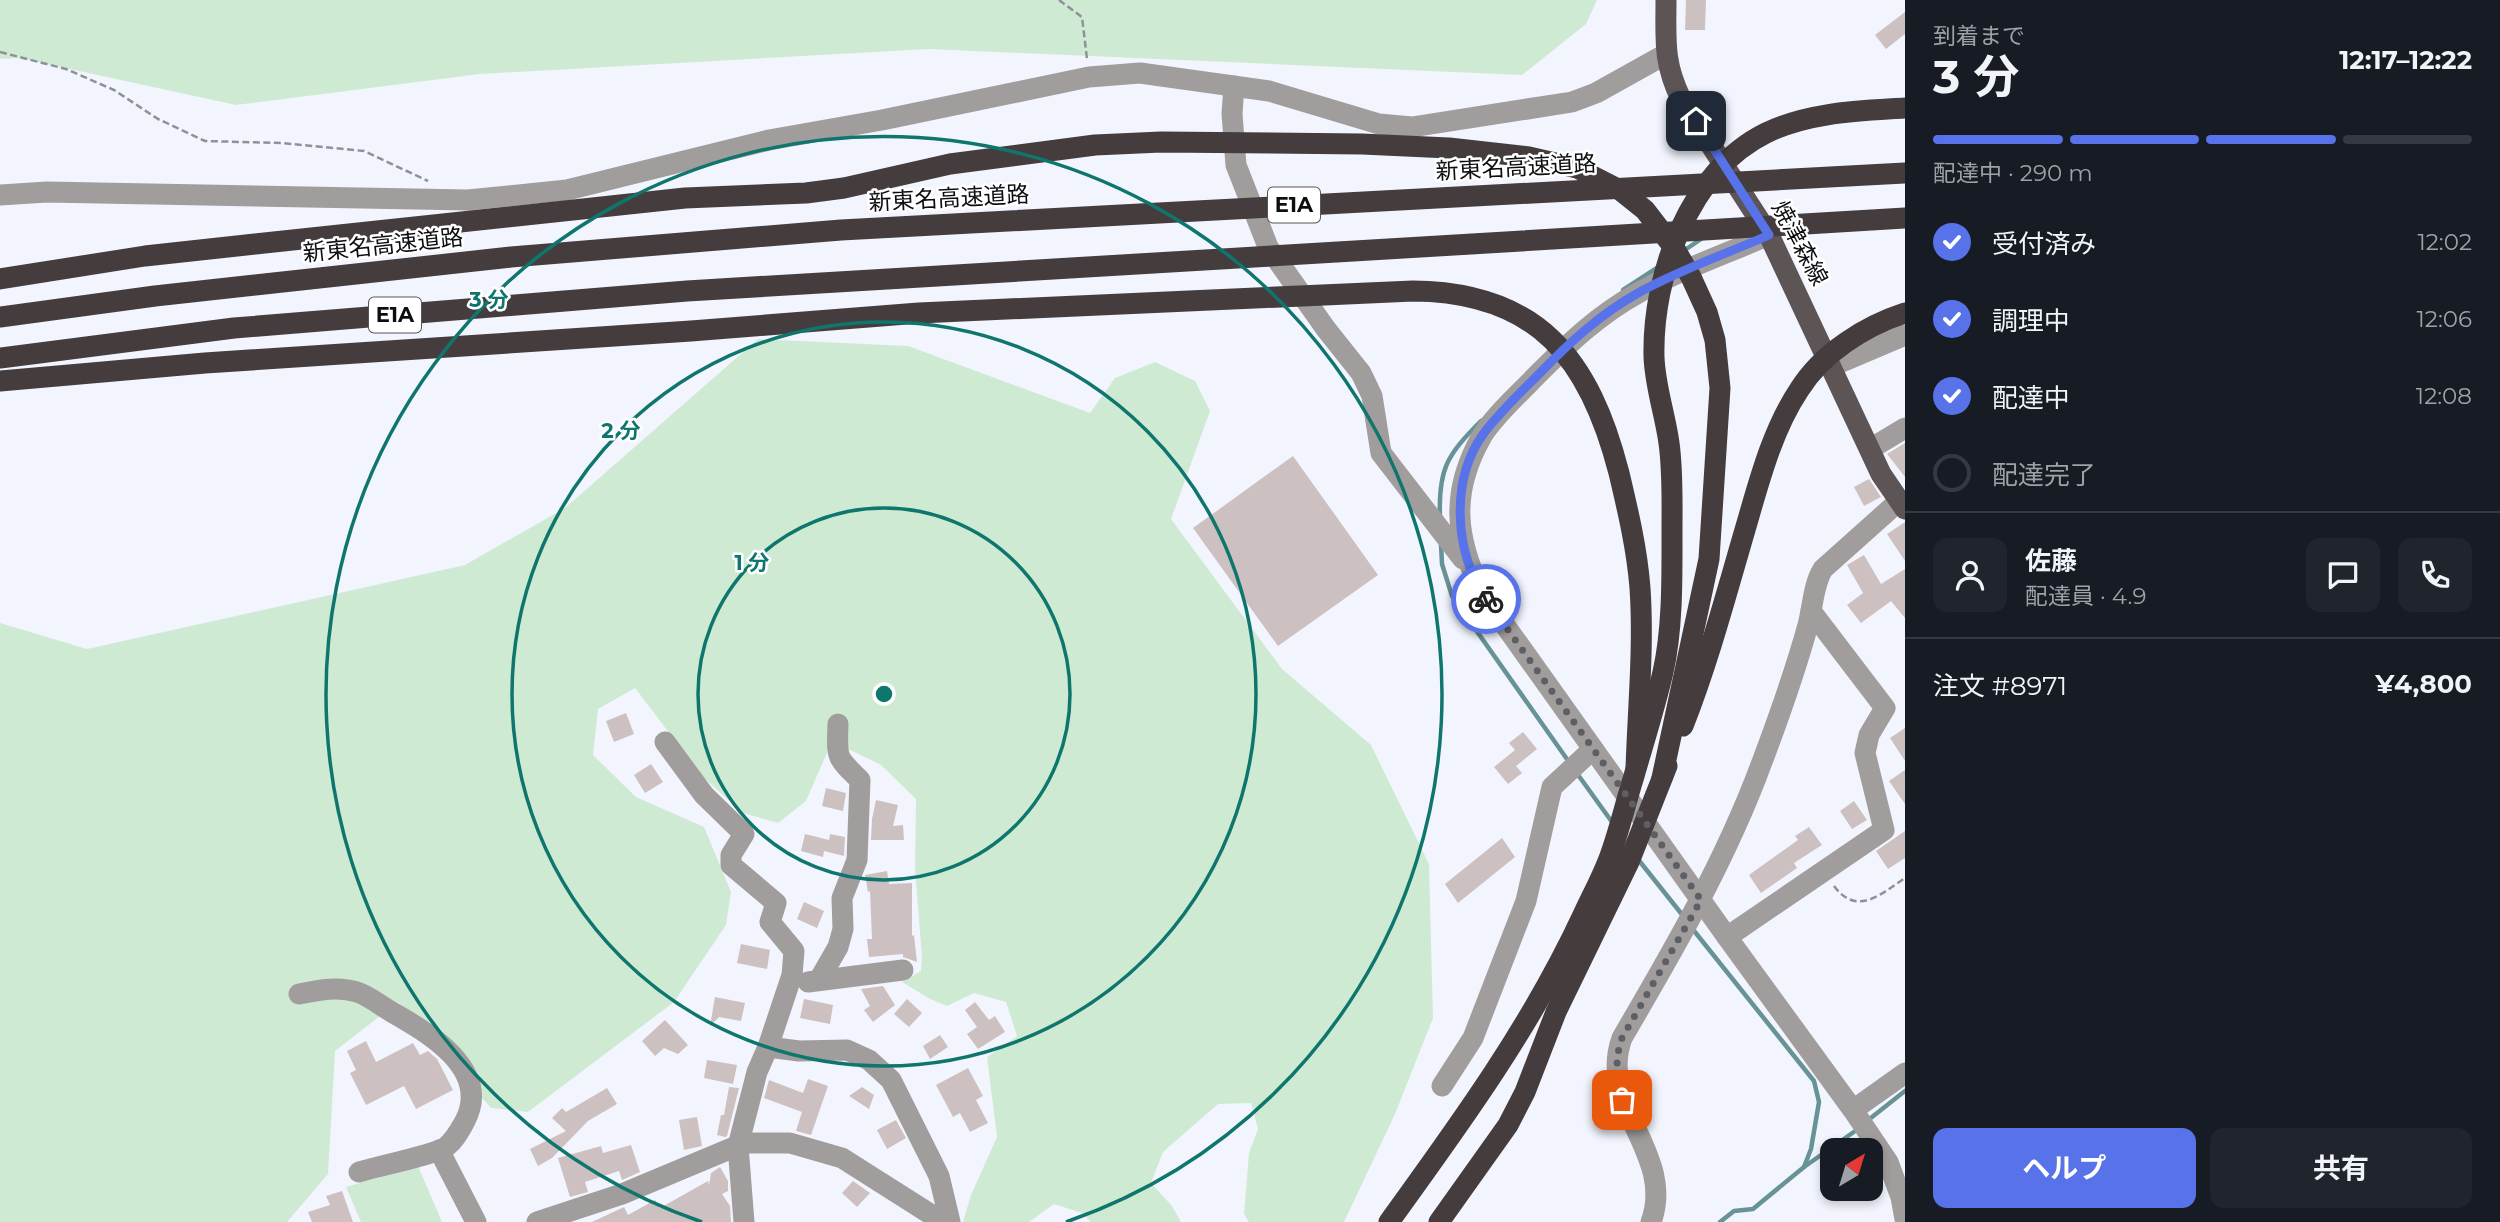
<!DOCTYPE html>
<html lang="ja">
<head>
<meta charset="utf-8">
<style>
  body { margin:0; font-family:Montserrat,"Noto Sans JP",sans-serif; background:#20242c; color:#f1f3f6; height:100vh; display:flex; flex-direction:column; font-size:26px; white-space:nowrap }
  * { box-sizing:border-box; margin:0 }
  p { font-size:23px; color:#9ea1a6 }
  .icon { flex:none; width:38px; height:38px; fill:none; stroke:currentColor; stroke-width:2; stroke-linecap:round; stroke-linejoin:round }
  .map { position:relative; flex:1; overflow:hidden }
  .panel { display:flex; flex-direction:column; background:#171b24; width:595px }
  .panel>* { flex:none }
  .needle { width:46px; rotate:38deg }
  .controls { position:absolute; left:1820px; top:1138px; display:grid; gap:14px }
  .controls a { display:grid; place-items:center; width:63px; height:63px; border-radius:14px; background:#171b24; box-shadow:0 4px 10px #0003; font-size:35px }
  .pin { position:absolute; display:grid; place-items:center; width:60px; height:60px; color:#fff; margin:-30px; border-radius:14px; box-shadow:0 4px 10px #0006 }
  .courier { position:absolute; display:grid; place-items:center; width:70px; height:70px; margin:-35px; border:5px solid #5873e9; border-radius:50%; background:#fff; color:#222; box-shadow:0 2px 9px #0007 }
  .overview em { font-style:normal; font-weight:700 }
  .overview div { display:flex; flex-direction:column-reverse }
  .overview { display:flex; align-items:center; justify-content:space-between; height:119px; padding:0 28px }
  h1 { font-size:46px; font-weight:700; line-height:52px }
  .bar { display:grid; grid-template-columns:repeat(4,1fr); gap:10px 7px; align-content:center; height:84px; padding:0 28px }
  .bar i { height:9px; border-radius:5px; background:#363941 }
  .bar .on { background:#5873e9 }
  .bar p { grid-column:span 4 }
  .line { display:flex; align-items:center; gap:18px; padding:0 28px; border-top:2px solid #363941 }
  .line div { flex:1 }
  .round { display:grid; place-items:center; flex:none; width:74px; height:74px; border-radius:14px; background:#20242c }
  ol { padding:0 28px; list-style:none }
  li { display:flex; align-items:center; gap:21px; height:77px }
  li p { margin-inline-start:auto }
  li .icon { padding:7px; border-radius:50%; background:#5873e9; color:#fff; stroke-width:4 }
  li:last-child { color:#9ea1a6 }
  li i { width:38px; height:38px; border:4px solid #363941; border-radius:50% }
  .button { display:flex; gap:14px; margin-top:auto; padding:14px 28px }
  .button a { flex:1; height:80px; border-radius:14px; background:#5873e9; color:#fff; font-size:28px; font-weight:700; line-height:80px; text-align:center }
  .button a+a { background:#20242c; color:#f1f3f6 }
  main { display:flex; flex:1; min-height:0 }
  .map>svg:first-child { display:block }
</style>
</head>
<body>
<main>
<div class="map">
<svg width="1905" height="1222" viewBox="0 0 1905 1222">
  <rect width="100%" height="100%" fill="#f3f5fe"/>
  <!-- green -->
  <g fill="#cfead3">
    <path d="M0 0H1597L1586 24 1522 75 929 49 480 74 236 105 19 58 0 59Z"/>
    <path d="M758 339 908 346 1090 413 1115 378 1155 362 1195 381 1210 411 1171 519 1282 669 1371 745 1429 864 1433 1018 1395 1114 1344 1222H1249L1244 1214 1249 1153 1258 1129 1251 1103 1218 1104 1163 1152 1151 1183 1172 1206 1181 1222H1091L1082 1213 1054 1204 1029 1222H963L971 1195 997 1137 987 1057 1017 1036 1006 1002 974 993 947 1006 930 999 902 982 921 971 922 958 915 868 916 799 881 765 832 741 806 801 778 823 743 813 702 776 635 688 598 709 593 755 636 797 704 827 731 892 726 925 674 1002 528 1112 491 1108 398 1002 335 1051 328 1174 287 1222H0V623L87 649 465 565 565 508Z"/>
    <path d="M418 1166 442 1222H361L346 1187Z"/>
  </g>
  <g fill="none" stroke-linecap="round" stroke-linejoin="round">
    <!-- stream -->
    <g stroke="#679296" stroke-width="4.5">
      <path d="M1682 252 1701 239"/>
      <path d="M1623 290 1660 266"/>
      <path d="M1440 518C1438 469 1447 455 1481 421"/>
      <path d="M1441 544 1442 564 1452 596 1569 762"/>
      <path d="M1576 772 1612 822"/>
      <path d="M1637 858 1684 917"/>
      <path d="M1691 927 1814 1081 1819 1102 1811 1149 1804 1167"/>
      <path d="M1867 1121 1905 1091"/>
      <path d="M1720 1222 1734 1211 1753 1209 1804 1167 1858 1129"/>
    </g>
  </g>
  <!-- building -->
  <g fill="#ccc1c0">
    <path d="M1686 0H1706L1705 30H1685Z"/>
    <path d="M1905 12V34L1886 49 1875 35Z"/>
    <path d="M1905 443V477L1887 454Z"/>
    <path d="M1293 456 1378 575 1278 646 1193 528Z"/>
    <path d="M1869 479 1881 497 1864 506 1854 487Z"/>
    <path d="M1905 522V561L1887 534Z"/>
    <path d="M1864 555 1881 584 1905 569V618L1891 601 1861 623 1847 605 1863 593 1847 565Z"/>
    <path d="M626 713 634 734 614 742 606 721Z"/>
    <path d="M1905 728V761L1890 738Z"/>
    <path d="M1523 732 1537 749 1516 766 1522 773 1508 784 1494 767 1515 750 1509 743Z"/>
    <path d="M651 764 663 782 645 793 634 775Z"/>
    <path d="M1905 770V804L1889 781Z"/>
    <path d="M826 788 846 793 843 811 822 806Z"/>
    <path d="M876 800 898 805 893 826 903 825 904 840H871L872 819Z"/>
    <path d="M1854 801 1867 820 1852 829 1840 811Z"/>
    <path d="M1809 827 1822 845 1794 863 1797 868 1761 893 1749 875 1798 840 1795 836Z"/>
    <path d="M1905 831V858L1888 869 1876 851Z"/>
    <path d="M805 834 829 840 830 834 845 837 844 856 824 851 823 857 801 851Z"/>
    <path d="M1502 838 1515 857 1458 903 1445 884Z"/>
    <path d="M887 871 889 884 912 883V936L914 935 917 962 903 957V954L869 957 867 939H872L870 891 868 892 865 875Z"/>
    <path d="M804 902 824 911 817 928 797 919Z"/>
    <path d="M741 944 770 950 767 969 737 963Z"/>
    <path d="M883 986 895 1005 873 1022 864 1010 870 1006 861 989Z"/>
    <path d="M715 997 745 1003 741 1021 719 1017 710 1026Z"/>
    <path d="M804 999 833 1005 830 1024 800 1018Z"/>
    <path d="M907 999 922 1013 909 1027 894 1014Z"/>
    <path d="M975 1002 989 1020 995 1016 1005 1032 978 1049 967 1034 977 1027 965 1010Z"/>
    <path d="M665 1020 688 1045 678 1054 664 1048 655 1056 642 1041Z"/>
    <path d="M940 1035 948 1047 930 1059 923 1046Z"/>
    <path d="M366 1041 376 1062 413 1043 420 1055 428 1051 437 1059 453 1090 416 1109 404 1086 366 1105 350 1073 356 1070 347 1051Z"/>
    <path d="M707 1060 737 1065 733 1084 704 1078Z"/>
    <path d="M968 1068 983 1096 976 1100 988 1123 970 1132 960 1113 953 1117 936 1085Z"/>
    <path d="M808 1079 828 1086 811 1135 796 1131 802 1112 764 1098 769 1080 803 1093Z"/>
    <path d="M729 1087 739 1088 727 1136 725 1137 717 1135 721 1115H724Z"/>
    <path d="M862 1087 874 1095 869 1109 849 1096Z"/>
    <path d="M607 1088 617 1104 588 1121 552 1158 538 1166 530 1149 566 1131 552 1118 562 1108 566 1112Z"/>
    <path d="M697 1117 702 1146 684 1150 679 1120Z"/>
    <path d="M896 1120 906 1138 887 1149 877 1130Z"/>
    <path d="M631 1145 640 1172 622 1180 619 1171 585 1182 588 1192 570 1197 558 1158 601 1146 603 1153Z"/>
    <path d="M720 1167 728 1181V1191L722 1194 730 1206 731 1222H592L624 1207 628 1215 655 1200 660 1208 708 1181 709 1185 711 1173Z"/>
    <path d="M853 1181 870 1193 857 1207 842 1193Z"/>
    <path d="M342 1191 353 1222H312L308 1212 330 1205 326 1196Z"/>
  </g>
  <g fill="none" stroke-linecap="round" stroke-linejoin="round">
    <!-- path -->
    <g stroke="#8f9197" stroke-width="2.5" stroke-dasharray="7 3.5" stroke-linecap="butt">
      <path d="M1059 0 1082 17 1087 59"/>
      <path d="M0 52 66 69 114 90 158 119 205 141 281 143 364 151 428 181"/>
      <path d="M1834 886C1857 917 1881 894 1905 878"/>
    </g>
    <!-- minor -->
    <g stroke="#a19d9d" stroke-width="21">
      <path d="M1234 86 1232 114 1236 165 1268 247 1326 329 1361 373 1372 396 1381 453 1463 559"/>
      <path d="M0 195 47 192 468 200 567 190 769 140 882 120 1089 77 1140 73 1269 91 1379 124 1412 127 1572 102 1596 93 1666 54"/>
      <path d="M1769 235C1726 254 1679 270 1638 293 1598 315 1567 345 1535 377 1518 395 1495 415 1482 436 1450 492 1455 538 1482 593L1727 937 1853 1110 1888 1162 1901 1197 1905 1219"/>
      <path d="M1832 366 1905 335"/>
      <path d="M1870 449 1905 428"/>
      <path d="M665 742 704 795 744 834 731 855V865L776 903 770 922 794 951 792 975 768 1047 757 1072 738 1146 744 1222"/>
      <path d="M1727 937 1884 830 1865 753 1869 735 1885 708 1811 611"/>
      <path d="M819 980 838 947 843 929 842 898 857 860 860 780C835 756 837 758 838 724"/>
      <path d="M808 982 903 970"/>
      <path d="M299 994C319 990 338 986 357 992 369 996 380 1005 390 1011 427 1032 492 1069 465 1121 460 1130 455 1140 446 1147 436 1154 375 1167 359 1172"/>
      <path d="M768 1047 799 1051 847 1050 869 1060 891 1080 939 1176 950 1222"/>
      <path d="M1442 1086 1473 1038 1526 901 1552 787 1593 749"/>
      <path d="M1853 1110 1905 1073"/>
      <path d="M439 1150 476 1222"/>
      <path d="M537 1222 622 1194 744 1143H790L842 1158 943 1222"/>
      <path d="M1651 1222C1676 1154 1597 1106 1622 1038 1674 949 1726 860 1762 762 1779 717 1795 672 1808 625 1813 607 1813 585 1823 569L1898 502"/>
    </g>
    <!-- major -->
    <path stroke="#5d5555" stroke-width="21" d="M1666 0C1666 40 1663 62 1681 99L1769 235 1881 474 1905 509"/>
    <!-- highway -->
    <g stroke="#453d3d" stroke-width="21">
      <path d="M0 279 145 256 246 245 685 198 806 193 844 188 950 164 1095 145 1161 142 1362 144 1449 148 1529 157 1577 168 1620 190 1645 210 1675 249 1691 277 1707 312 1715 340 1720 388 1709 559 1662 778"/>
      <path d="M0 317 155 296 511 257 841 230 1905 173"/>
      <path d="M0 358 234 328 687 291 1905 218"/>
      <path d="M0 381 205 363 691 331 919 313 1413 291C1539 292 1590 360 1619 473 1628 511 1637 549 1640 588 1644 647 1638 708 1636 768"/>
      <path d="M1683 726C1709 660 1727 591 1747 523 1760 478 1773 429 1799 390 1822 353 1865 326 1905 313"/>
      <path d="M1389 1222C1460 1124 1532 1025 1583 915 1592 895 1604 874 1611 853 1620 828 1626 801 1634 776 1644 741 1655 707 1663 672 1673 628 1672 575 1672 531 1672 502 1673 472 1669 443 1665 414 1655 386 1654 357 1652 276 1689 171 1766 133 1809 112 1859 111 1905 108"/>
      <path d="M1439 1222 1508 1125 1525 1092 1556 1012 1629 862 1667 766"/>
    </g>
  </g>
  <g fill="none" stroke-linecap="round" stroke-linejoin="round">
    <!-- done -->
    <path stroke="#5e5f64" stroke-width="7" stroke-dasharray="0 12.6" d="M1486 599 1701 900 1622 1038C1614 1061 1617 1077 1622 1100"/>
    <!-- route -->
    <path stroke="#5873e9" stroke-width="9" d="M1486 599C1454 553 1450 479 1484 433 1500 412 1520 393 1539 374 1569 343 1599 315 1638 293 1679 270 1726 254 1769 235L1696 121"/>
  </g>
  <!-- distance rings -->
  <g fill="none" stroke="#0f766e" stroke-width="3.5">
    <circle cx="884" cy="694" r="186"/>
    <circle cx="884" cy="694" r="372"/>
    <path d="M702 1222A558 558 0 1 1 1066 1222"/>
  </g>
  <g text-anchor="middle" stroke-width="5" stroke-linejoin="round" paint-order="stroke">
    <!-- shield labels -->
    <g fill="#fff" stroke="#565658" stroke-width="2">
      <rect x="1268" y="187.5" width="52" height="35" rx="5"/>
      <rect x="369" y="297.5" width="52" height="35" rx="5"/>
    </g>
    <g font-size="21" font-weight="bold" fill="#0d0e11">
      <text x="1294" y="212">E1A</text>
      <text x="395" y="322">E1A</text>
    </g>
    <!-- street labels -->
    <g font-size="23" fill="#0d0e11" stroke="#fff">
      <text transform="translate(1516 167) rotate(-3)" y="8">新東名高速道路</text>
      <text transform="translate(949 198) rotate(-3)" y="8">新東名高速道路</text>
      <text transform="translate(1800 243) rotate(62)" y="8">焼津森線</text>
      <text transform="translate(383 245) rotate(-6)" y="8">新東名高速道路</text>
    </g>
  </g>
  <circle cx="884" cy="694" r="10" fill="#0f766e" stroke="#fff" stroke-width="3.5"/>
  <g font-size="21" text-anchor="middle" font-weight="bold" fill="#0f766e" stroke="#fff" stroke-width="5" stroke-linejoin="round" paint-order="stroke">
    <text x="489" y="307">3 分</text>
    <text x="621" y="438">2 分</text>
    <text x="752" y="570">1 分</text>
  </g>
</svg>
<div class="controls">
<a><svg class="needle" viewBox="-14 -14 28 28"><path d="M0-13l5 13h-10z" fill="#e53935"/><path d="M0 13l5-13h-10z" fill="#9ea1a6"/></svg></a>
</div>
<div class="pin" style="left:1622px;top:1100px;background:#ea580c"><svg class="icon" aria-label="bag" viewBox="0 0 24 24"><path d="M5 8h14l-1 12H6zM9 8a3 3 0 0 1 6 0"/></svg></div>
<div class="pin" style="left:1696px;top:121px;background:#1f2937"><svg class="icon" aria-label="home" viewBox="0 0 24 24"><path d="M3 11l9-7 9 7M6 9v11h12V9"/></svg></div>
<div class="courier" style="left:1486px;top:599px"><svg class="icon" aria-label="bike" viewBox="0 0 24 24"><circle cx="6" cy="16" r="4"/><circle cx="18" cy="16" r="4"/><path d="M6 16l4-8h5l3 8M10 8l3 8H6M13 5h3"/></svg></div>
</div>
<section class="panel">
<div class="overview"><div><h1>3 分</h1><p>到着まで</p></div><em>12:17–12:22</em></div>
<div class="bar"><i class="on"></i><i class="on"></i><i class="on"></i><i></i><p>配達中 · 290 m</p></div>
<ol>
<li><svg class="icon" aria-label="check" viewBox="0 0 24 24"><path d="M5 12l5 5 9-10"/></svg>受付済み<p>12:02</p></li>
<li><svg class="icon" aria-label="check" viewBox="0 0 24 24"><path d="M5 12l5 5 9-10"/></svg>調理中<p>12:06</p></li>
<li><svg class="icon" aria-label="check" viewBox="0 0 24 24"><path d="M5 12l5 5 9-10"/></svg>配達中<p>12:08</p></li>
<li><i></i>配達完了</li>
</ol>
<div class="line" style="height:126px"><a class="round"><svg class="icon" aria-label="person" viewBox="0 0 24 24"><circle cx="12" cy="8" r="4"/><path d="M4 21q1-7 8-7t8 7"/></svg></a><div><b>佐藤</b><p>配達員 · 4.9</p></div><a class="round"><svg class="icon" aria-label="chat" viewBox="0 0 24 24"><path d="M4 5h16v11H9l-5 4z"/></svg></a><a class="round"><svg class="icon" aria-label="phone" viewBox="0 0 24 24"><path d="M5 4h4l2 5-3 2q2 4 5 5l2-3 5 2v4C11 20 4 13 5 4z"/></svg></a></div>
<div class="line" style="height:91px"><div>注文 #8971</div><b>¥4,800</b></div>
<div class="button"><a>ヘルプ</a><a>共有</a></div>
</section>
</main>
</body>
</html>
